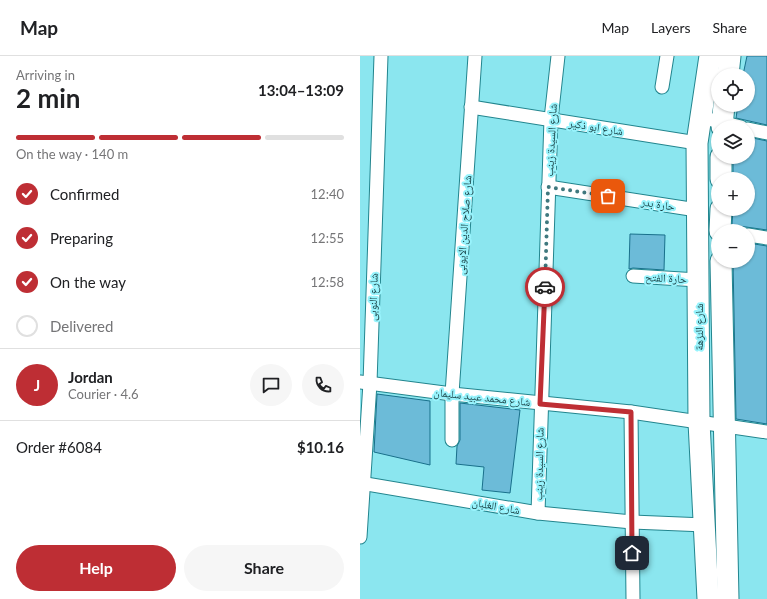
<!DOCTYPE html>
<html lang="en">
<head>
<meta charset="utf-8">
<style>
  body { margin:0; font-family:Lato,"Noto Naskh Arabic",sans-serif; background:#f6f6f6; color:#202124; height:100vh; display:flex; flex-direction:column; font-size:15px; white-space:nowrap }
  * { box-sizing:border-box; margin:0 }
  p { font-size:13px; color:#757577 }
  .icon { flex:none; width:22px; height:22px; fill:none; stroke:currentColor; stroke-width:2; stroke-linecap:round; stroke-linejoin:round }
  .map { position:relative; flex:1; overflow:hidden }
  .side { display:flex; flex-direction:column; background:#fff; width:360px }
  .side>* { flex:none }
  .buttons { position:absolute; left:351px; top:12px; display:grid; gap:8px }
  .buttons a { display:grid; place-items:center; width:44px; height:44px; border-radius:50%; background:#fff; box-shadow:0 1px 3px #0004; font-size:20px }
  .pin { position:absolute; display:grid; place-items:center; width:34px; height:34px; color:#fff; margin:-17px; border-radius:8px; box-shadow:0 2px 6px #0006 }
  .courier { position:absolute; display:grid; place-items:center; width:40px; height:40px; margin:-20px; border:3px solid #be2e34; border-radius:50%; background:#fff; color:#222; box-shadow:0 1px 5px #0007 }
  .summary em { font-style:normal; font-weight:700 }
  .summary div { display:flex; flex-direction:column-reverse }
  .summary { display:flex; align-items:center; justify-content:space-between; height:68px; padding:0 16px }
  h1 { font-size:26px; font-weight:700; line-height:30px }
  .bar { display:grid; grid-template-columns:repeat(4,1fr); gap:6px 4px; align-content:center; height:48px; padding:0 16px }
  .bar i { height:5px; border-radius:3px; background:#e0e0e0 }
  .bar .current { background:#be2e34 }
  .bar p { grid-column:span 4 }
  .line { display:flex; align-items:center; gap:10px; padding:0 16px; border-top:1px solid #e0e0e0 }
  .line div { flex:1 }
  .round { display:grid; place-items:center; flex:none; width:42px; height:42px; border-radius:21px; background:#f6f6f6 }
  ol { padding:0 16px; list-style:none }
  li { display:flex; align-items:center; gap:12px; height:44px }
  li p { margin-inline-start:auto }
  li .icon { padding:4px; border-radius:50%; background:#be2e34; color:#fff; stroke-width:4 }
  li:last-child { color:#757577 }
  li i { width:22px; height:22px; border:2px solid #e0e0e0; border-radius:50% }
  .cta { display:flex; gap:8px; margin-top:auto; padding:8px 16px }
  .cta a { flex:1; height:46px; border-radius:24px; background:#be2e34; color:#fff; font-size:16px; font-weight:700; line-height:46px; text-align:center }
  .cta a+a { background:#f6f6f6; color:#202124 }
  header { display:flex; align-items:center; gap:24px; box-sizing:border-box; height:56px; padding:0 20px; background:#fff; border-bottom:1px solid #e0e0e0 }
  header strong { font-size:19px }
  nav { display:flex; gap:22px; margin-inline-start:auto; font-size:14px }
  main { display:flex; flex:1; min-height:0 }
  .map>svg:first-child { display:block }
</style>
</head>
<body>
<header>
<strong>Map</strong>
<nav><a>Map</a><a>Layers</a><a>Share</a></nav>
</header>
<main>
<section class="side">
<div class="summary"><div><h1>2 min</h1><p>Arriving in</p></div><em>13:04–13:09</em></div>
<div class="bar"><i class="current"></i><i class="current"></i><i class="current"></i><i></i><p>On the way · 140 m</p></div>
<ol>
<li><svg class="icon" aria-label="check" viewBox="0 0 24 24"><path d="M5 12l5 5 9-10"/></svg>Confirmed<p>12:40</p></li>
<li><svg class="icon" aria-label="check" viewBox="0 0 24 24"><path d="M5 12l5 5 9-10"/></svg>Preparing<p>12:55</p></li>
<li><svg class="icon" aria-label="check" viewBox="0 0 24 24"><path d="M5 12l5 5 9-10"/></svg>On the way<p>12:58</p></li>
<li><i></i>Delivered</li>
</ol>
<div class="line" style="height:72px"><b class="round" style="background:#be2e34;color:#fff">J</b><div><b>Jordan</b><p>Courier · 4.6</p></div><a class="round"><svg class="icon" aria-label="chat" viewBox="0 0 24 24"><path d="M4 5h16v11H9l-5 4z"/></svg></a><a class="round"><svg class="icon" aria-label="phone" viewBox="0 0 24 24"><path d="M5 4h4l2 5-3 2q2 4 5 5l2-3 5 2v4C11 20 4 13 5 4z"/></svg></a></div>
<div class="line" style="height:52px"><div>Order #6084</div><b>$10.16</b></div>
<div class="cta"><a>Help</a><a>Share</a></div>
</section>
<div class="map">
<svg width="407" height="543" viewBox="0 0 407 543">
  <rect width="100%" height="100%" fill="#8be6ef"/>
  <!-- building -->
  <g fill="#6cbbd8" stroke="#19708b">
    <path d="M387 0H407V69L376 62 378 49H388V19H383Z"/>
    <path d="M388 81 407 85V174L372 169 373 153H388V123H373V101H388Z"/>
    <path d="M270 178 305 179 304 214 273 212 269 213Z"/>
    <path d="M388 187 407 190V368L376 363 373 205H388Z"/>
    <path d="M17 338 70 345V409L14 396Z"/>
    <path d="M100 347 160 354 150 437 122 434 124 411 96 408 97 390 100 384Z"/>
  </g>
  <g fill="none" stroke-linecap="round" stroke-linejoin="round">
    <!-- street casing -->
    <g stroke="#22858e" stroke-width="15">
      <g id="street">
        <path d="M302 31 307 0"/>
        <path d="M111 51 337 87"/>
        <path d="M340 61 381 71"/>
        <path d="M388 73 407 77"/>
        <path d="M188 131 337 154"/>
        <path d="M388 179 407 182"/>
        <path d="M273 220 338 224"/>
        <path d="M0 326 92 338 271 356 407 376"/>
        <path d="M271 356 273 543"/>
        <path d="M92 384V338L115 0"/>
        <path d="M0 427 178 457 272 466 345 469"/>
        <path d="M178 457 191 63 198 0"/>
        <path d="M0 481 10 327 21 0"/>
      </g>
    </g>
    <!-- primary casing -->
    <g stroke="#22858e" stroke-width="23">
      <g id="primary">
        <path d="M368 19 370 0"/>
        <path d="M362 71 364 49"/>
        <path d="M361 123V101"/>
        <path d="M360 175 361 153"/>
        <path d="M361 205 368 543"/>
        <path d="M348 543 339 366 337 87 350 0"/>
      </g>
    </g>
    <!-- street -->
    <use href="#street" stroke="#fff" stroke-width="13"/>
    <!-- primary -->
    <use href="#primary" stroke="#fff" stroke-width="21"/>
  </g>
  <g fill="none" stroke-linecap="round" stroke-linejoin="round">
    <!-- done -->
    <path stroke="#3f787e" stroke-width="4" stroke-dasharray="0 7.2" d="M185 231 188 131 248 140"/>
    <!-- route -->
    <path stroke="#be2e34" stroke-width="5" d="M185 231 180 348 271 356 272 497"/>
  </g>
  <g text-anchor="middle" stroke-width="4" stroke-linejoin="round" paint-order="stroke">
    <!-- street labels -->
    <g font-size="11" fill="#163d41" stroke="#98f3fc">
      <text transform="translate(236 71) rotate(9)" y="4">شارع ابو ذكير</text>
      <text transform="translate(191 84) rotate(-87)" y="4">شارع السيدة زينب</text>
      <text transform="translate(298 148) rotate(9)" y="4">حارة بدر</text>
      <text transform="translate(104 169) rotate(-86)" y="4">شارع صلاح الدين الايوبى</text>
      <text transform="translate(306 222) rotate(3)" y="4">حارة الفتح</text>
      <text transform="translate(13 241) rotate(-88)" y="4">شارع النوبى</text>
      <text transform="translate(339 271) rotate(-90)" y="4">شارع النزهة</text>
      <text transform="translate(122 341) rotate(6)" y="4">شارع محمد عبيد سليمان</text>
      <text transform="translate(179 408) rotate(-89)" y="4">شارع السيدة زينب</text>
      <text transform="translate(136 450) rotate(10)" y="4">شارع الغلبان</text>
    </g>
  </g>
</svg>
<div class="buttons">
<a><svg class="icon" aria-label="locate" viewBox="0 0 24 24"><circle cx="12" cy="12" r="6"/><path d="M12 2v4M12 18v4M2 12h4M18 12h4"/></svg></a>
<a><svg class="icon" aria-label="layers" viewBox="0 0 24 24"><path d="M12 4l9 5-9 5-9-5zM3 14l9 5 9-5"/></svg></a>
<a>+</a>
<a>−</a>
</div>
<div class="pin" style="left:248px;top:140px;background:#ea580c"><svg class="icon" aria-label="bag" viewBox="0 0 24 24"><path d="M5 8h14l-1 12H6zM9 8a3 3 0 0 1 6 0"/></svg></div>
<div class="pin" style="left:272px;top:497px;background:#1f2937"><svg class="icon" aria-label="home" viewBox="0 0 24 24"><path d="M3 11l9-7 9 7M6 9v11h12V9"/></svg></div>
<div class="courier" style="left:185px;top:231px"><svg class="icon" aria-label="car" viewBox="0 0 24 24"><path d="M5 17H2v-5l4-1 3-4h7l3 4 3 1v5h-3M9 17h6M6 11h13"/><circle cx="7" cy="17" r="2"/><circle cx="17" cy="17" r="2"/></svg></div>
</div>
</main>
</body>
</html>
